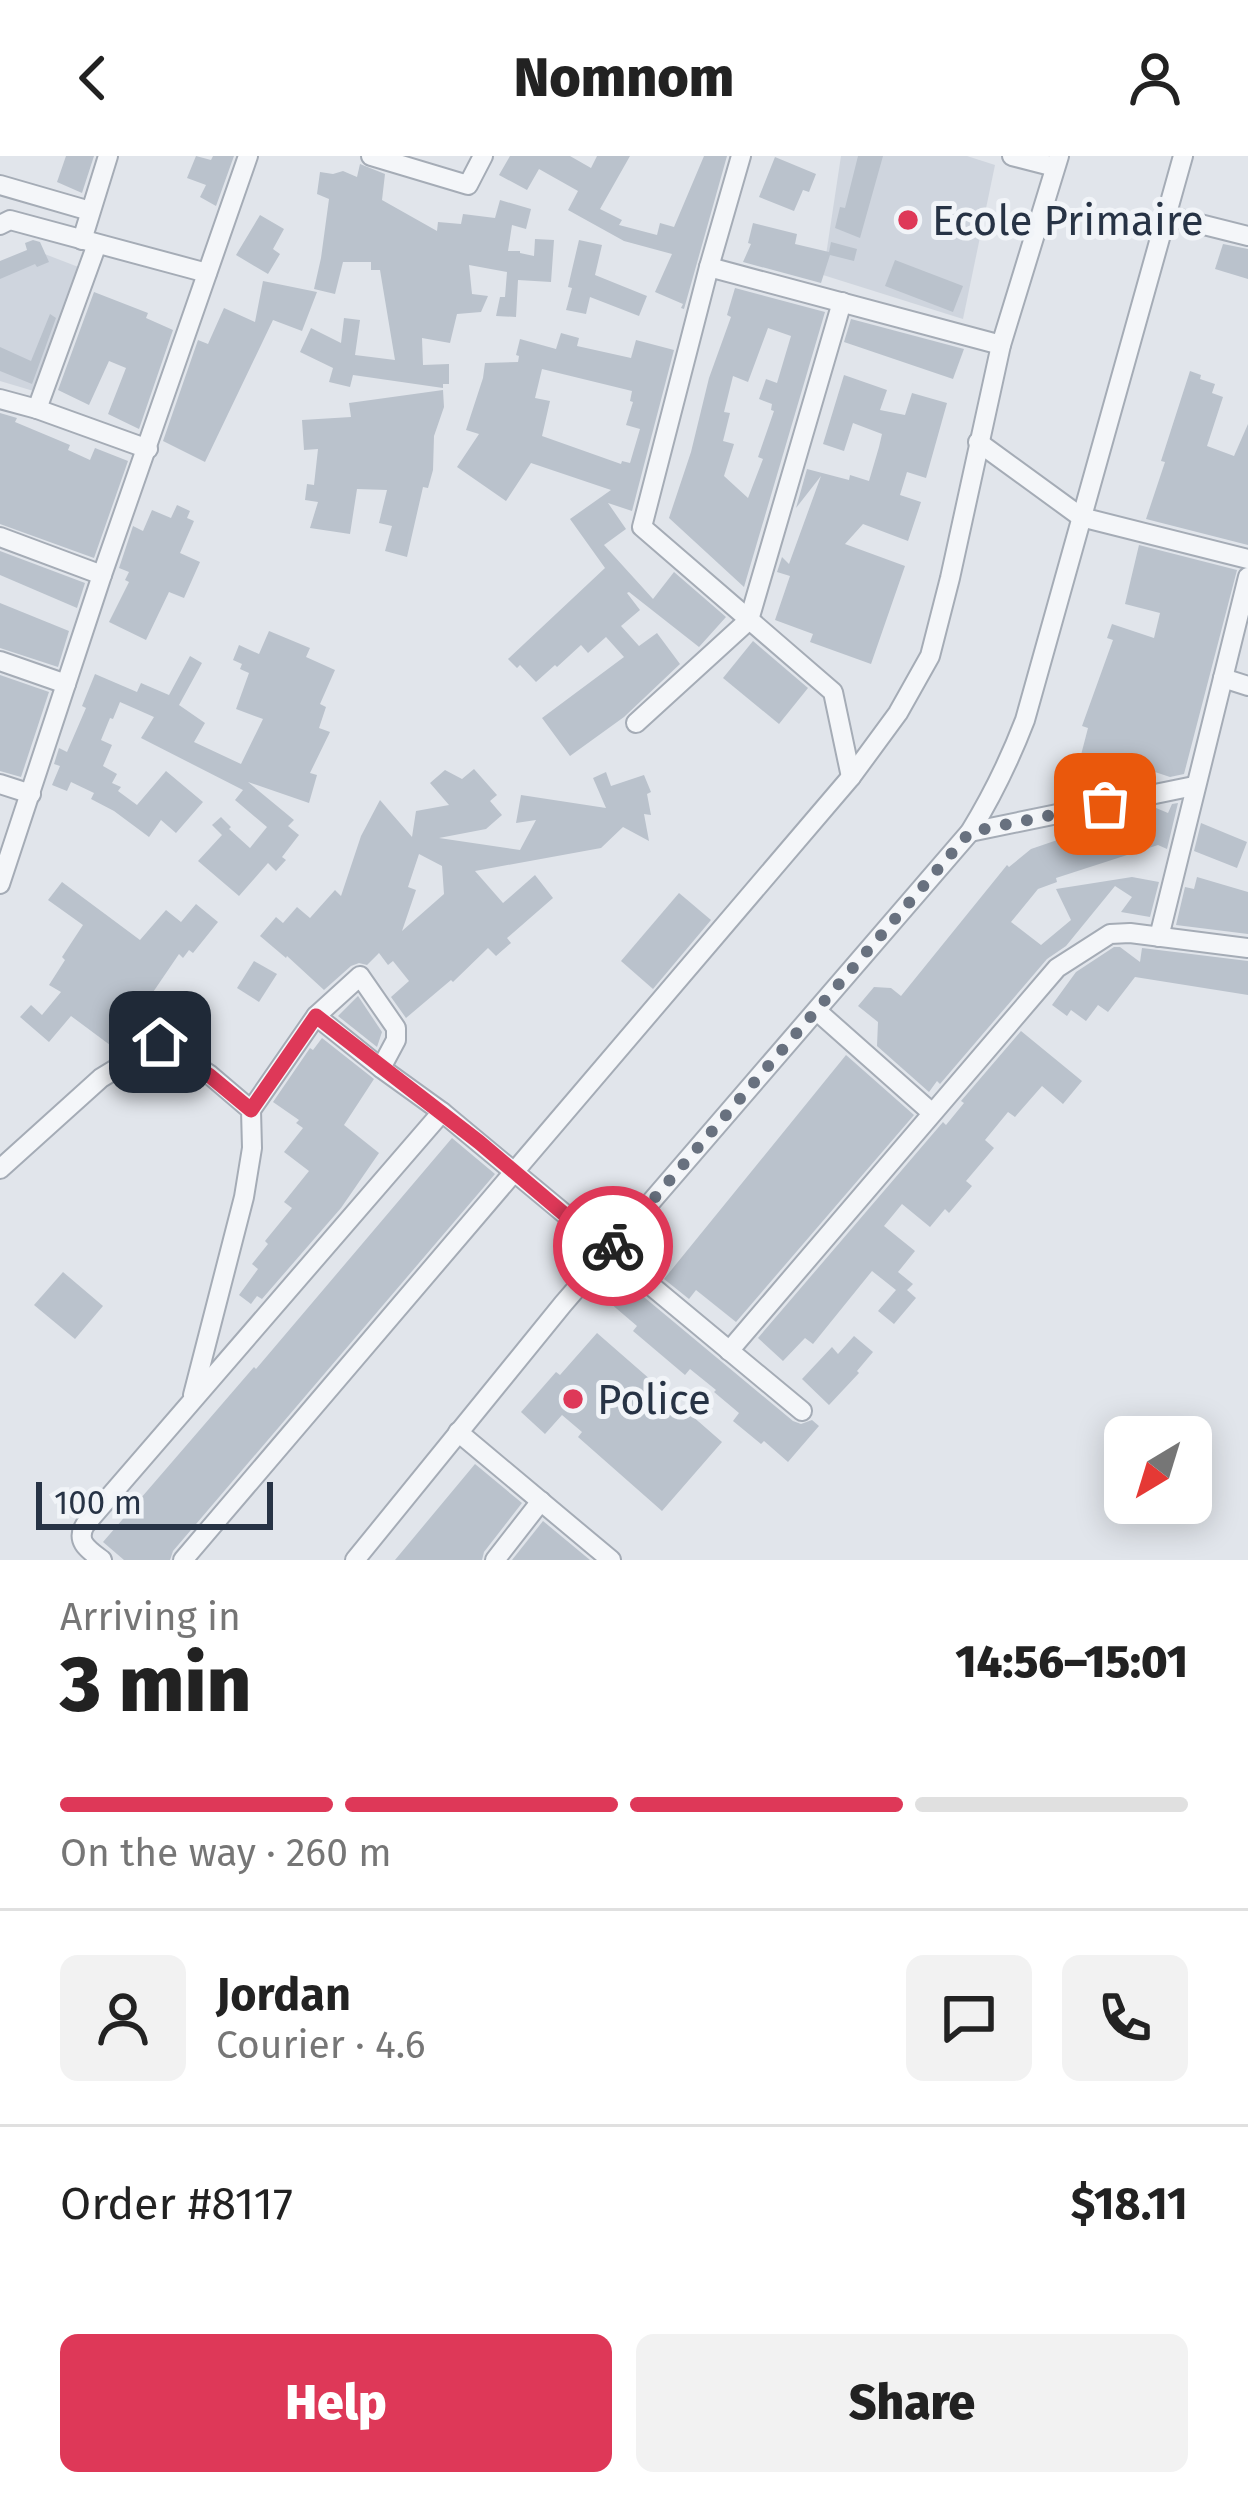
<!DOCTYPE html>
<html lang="en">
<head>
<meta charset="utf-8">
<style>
  body { margin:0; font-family:"Fira Sans",sans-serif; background:#f2f2f2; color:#222; height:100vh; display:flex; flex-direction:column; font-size:45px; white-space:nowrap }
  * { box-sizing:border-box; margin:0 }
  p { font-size:39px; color:#767676 }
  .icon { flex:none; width:66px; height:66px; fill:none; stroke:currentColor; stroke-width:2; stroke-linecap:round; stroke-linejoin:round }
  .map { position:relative; height:1404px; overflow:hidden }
  .sheet { display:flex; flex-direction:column; background:#fff; flex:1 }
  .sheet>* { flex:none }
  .needle { width:78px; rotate:218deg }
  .controls { position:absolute; left:1104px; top:1260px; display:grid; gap:24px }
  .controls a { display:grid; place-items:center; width:108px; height:108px; border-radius:18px; background:#fff; box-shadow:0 6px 30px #0003; font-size:60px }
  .scale { position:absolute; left:36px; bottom:30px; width:237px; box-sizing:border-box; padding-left:12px; border:6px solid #273345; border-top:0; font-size:33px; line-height:42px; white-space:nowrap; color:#273345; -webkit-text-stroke:9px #f1f4f8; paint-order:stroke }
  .pin { position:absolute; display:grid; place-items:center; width:102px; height:102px; color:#fff; margin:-51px; border-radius:24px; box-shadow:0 6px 18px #0006 }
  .courier { position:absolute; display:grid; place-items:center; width:120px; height:120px; margin:-60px; border:9px solid #de3858; border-radius:50%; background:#fff; color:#222; box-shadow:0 3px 15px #0007 }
  .overview em { font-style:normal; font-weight:800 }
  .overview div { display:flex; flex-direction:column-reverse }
  .overview { display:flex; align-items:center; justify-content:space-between; height:204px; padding:0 60px }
  h1 { font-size:78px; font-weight:800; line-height:90px }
  .bar { display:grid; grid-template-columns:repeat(4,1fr); gap:18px 12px; align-content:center; height:144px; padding:0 60px }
  .bar i { height:15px; border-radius:9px; background:#e0e0e0 }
  .bar .active { background:#de3858 }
  .bar p { grid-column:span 4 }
  .line { display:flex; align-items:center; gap:30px; padding:0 60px; border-top:3px solid #e0e0e0 }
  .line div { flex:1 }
  .round { display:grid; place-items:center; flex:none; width:126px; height:126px; border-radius:18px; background:#f2f2f2 }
  .cta { display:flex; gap:24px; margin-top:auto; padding:24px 60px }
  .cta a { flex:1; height:138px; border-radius:18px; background:#de3858; color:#fff; font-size:48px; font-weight:800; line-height:138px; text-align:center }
  .cta a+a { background:#f2f2f2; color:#222 }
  header { display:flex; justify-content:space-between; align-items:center; height:156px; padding:0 60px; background:#fff; font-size:54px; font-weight:800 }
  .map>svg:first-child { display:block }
</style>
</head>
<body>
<header><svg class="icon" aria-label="back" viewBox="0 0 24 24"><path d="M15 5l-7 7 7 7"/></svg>Nomnom<svg class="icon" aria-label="person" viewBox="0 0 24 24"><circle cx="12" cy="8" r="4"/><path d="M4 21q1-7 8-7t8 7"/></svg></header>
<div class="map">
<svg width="1248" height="1404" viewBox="0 0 1248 1404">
  <rect width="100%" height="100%" fill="#e1e5eb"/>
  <!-- built -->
  <g fill="#cfd5de">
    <path d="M841 0H967L995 9 963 163 823 119Z"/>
    <path d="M42 97 81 112 37 236 0 225V110Z"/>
  </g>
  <!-- building -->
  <g fill="#bac2cc" fill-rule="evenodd">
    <path d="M66 0H94L82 37 57 26Z"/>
    <path d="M196 0 211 4 213 0H234L216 50 200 41 206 29 187 22Z"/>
    <path d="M510 0H570L591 12 597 0H630L600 53 622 64 619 69 657 79 660 67 674 71 704 0H727L684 153 681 152 683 148 655 136 672 98 624 85 568 54 578 35 539 13 527 34 499 19Z"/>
    <path d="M858 0H883L860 82 835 72 840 51 845 52Z"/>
    <path d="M775 1 816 18 809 36 803 34 794 55 759 41Z"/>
    <path d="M360 8 385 18 382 44 437 75 438 66 461 68 463 58 495 62 500 44 531 53 526 73 512 69 508 95H520V97L534 100 535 83 554 84 551 126 518 124 516 161 496 160 500 141H505L507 116 469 109 472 138 488 140 481 156 457 158 450 187 422 182 423 209 449 208V228H443V232L353 219 350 231 329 226 333 212 300 196 311 172 341 187 344 162 360 164 355 199 395 204 380 114H371V106H343L335 138 314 133 321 102 329 43 317 38 320 16 333 18 343 15 357 21Z"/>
    <path d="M260 59 284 73 273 93 280 98 268 118 236 99Z"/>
    <path d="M753 67 797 78 795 88 829 96 831 86 857 93 854 105 830 99 821 127 743 106 751 88 748 87Z"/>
    <path d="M33 84 40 86 49 106 37 111 35 108 0 123V105L27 94 25 87Z"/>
    <path d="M579 84 602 89 595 119 647 140 639 160 590 141 586 158 566 154 572 132 568 131Z"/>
    <path d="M1223 88 1248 93V123L1215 113Z"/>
    <path d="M895 104 963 130 953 156 885 130Z"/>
    <path d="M263 125 317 136 302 175 273 164 205 306 163 285 198 184 208 188 224 152 255 166Z"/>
    <path d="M735 132 825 156 744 431 669 362 691 296 709 222 731 161 727 159ZM768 172 791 180 777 227 766 223 759 243 772 248 771 254 774 255 758 301 763 303 748 342 724 320 734 288 723 285 730 257 724 256 733 220 748 226Z"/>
    <path d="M94 136 148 157 146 162 173 174 139 273 108 258 126 212 109 205 89 249 58 234Z"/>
    <path d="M50 158 56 162 32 228 0 215V191L31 205Z"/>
    <path d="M851 163 964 193 953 223 844 186Z"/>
    <path d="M561 177 579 182 577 190 631 202 636 184 674 194 632 355 608 347 626 373 604 389 653 443 674 416 726 461 699 491 629 436 627 437 640 454 621 470 639 490 657 477 680 508 624 561 570 600 542 562 624 501 606 481 588 497 581 489 557 511 555 509 536 526 520 509 517 512 508 503 605 412 570 363 611 334 531 307 506 345 457 311 479 278 466 274 483 222 485 207 518 206 519 200 516 199 520 183 556 193ZM542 213 632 235 630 245 633 246 626 269 640 273 630 307 622 305 621 308 542 280 550 245 535 242Z"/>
    <path d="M1190 215 1201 219 1200 223 1215 228 1212 237 1223 241 1207 290 1234 300 1248 268V389L1146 363 1165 306 1161 305Z"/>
    <path d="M844 219 887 234 880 254 905 259 912 237 947 247 926 322 907 316 900 339 921 346 908 385 863 368 845 388 905 410 871 508 810 486 813 478 775 464 790 420 777 416 782 401 789 408 821 320 796 352 807 313 849 324 850 319 869 325 879 291 882 278 853 267 844 295 823 288Z"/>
    <path d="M443 234 444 251 434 280 433 314 428 332 423 331 407 401 385 395 392 370 379 367 387 334 357 333 350 378 310 372 318 346 305 344 307 328 314 329 318 293 304 294 302 264 351 261 349 247Z"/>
    <path d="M0 257 17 262 15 266 70 289 68 294 90 304 95 292 128 305 94 402 0 368Z"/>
    <path d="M177 349 190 355 187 362 194 365 180 397 200 406 184 442 169 436 146 484 109 466 129 426 125 424 129 416 119 412 133 370 143 375 152 354 171 362Z"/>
    <path d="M1139 389 1237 414 1184 618 1170 621 1125 606 1118 632 1106 634 1074 626 1088 572 1082 570 1113 484 1107 482 1112 468 1154 482 1160 457 1125 448Z"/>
    <path d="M0 395 85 427 77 452 0 419Z"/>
    <path d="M0 447 69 475 58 511 0 492Z"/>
    <path d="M269 475 310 492 306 501 335 514 320 548 326 551 319 572 330 576 310 617 317 619 309 647 248 626 294 664 288 670 299 679 282 701 286 704 276 715 268 707 239 740 198 705 222 679 212 669 221 661 231 671 229 673 250 692 267 671 235 644 243 634 141 582 154 561 120 546 113 563 110 562 101 584 112 589 103 610 117 618 112 627 121 631 118 635 137 649 166 615 203 646 176 677 161 664 149 681 114 655 91 643 94 637 71 626 67 635 52 629 60 610 54 608 59 592 67 596 86 552 82 550 95 518 137 536 141 527 169 539 190 500 202 507 179 549 205 567 194 586 241 608 263 563 236 553 249 517 240 513 242 508 233 504 239 489 259 498Z"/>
    <path d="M753 485 808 532 779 568 723 522Z"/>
    <path d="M0 519 49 536 21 621 0 615Z"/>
    <path d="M474 613 497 639 490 645 502 659 486 673 439 682 520 694 536 664 516 667 521 639 606 652 593 622 606 616 611 630 644 619 651 636 647 638 651 659 644 658 649 685 623 671 601 692 475 715 503 747 535 719 553 742 507 782 511 787 496 800 488 792 453 826 451 824 406 862 391 841 409 825 393 805 388 809 379 797 367 809 359 807 351 810 324 834 287 800 286 802 260 780 276 761 283 767 297 751 310 762 335 734 341 740 361 680 380 644 412 681 416 655 449 649 430 627 445 614 462 623ZM419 698 442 710 444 738 402 775 416 734 408 731Z"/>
    <path d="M1178 647 1167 693 1158 689 1056 722 1057 726 1038 733 1011 766 1041 789 1071 764 1056 733 1132 721 1159 726 1150 761 1121 756 1132 741 1115 730 1066 790 1047 803 940 928 937 925 929 936 877 890 878 866 858 850 874 831 891 832 901 840 1007 709 1009 711 1031 693 1148 653 1156 652 1168 657 1172 648Z"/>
    <path d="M1201 667 1247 686 1237 712 1194 695Z"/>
    <path d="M1197 721 1248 736V778L1176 769 1185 731 1194 733Z"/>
    <path d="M62 726 140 784 166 754 181 766 196 748 218 766 193 797 189 794 183 802 179 798 147 845 110 889 71 860 49 886 20 861 31 849 42 859 61 836 49 829 65 804 62 801 83 769 48 744Z"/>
    <path d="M679 737 711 764 653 833 621 805Z"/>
    <path d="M1114 791H1120L1140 806 1142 792 1248 805V839L1135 821 1108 856 1098 849 1086 865 1071 854 1067 860 1052 849 1076 816Z"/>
    <path d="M254 805 277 818 259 846 237 832Z"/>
    <path d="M358 840 382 876 377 891 338 860Z"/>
    <path d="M1021 875 1082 925 1063 948 1042 930 1015 961 1008 956 985 984 994 992 966 1025 972 1030 949 1057 945 1053 930 1071 902 1048 884 1070 915 1095 898 1116 913 1128 907 1134 916 1142 894 1168 878 1155 896 1134 872 1115 813 1188 805 1182 783 1205 758 1182 943 966 946 969 964 947 961 945Z"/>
    <path d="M322 882 374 923 344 969 379 997 341 1052 262 1143 257 1140 251 1148 239 1139 258 1113 252 1108 268 1088 265 1085 292 1052 284 1046 309 1015 284 996 303 972 296 967 299 964 273 946 310 892 313 894Z"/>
    <path d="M846 899 914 959 736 1166 696 1134 689 1143 664 1123Z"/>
    <path d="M452 982 495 1018 173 1395 170 1404H124L103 1386 254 1211 256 1213Z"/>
    <path d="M63 1116 103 1150 75 1183 34 1149Z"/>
    <path d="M627 1127 793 1265 801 1268 812 1264 819 1270 788 1306 764 1285 761 1288 733 1265 739 1257 714 1236 716 1234 690 1213 685 1219 633 1175 637 1170 610 1147Z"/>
    <path d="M597 1177 722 1286 662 1355 578 1281 582 1276 562 1259 545 1278 521 1256 556 1216 560 1219Z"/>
    <path d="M854 1180 873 1196 857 1215 859 1217 829 1249 802 1223 832 1191 838 1198Z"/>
    <path d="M475 1308 522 1347 484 1396 482 1404H395Z"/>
    <path d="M543 1365 590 1404H512Z"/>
  </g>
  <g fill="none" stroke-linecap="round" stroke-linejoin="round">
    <!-- street casing -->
    <g stroke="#a5acb6" stroke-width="22">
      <g id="street">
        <path d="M371 0 468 29 483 0"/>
        <path d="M741 0 709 111 642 371 833 536 851 621"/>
        <path d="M1012 0 1055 11"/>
        <path d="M0 29 90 55"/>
        <path d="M1168 60 1248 80"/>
        <path d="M0 69 10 64 207 117"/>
        <path d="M82 84 108 0"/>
        <path d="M709 111 1001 189"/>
        <path d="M0 243 37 253 148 293"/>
        <path d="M37 253 97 88"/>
        <path d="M978 286 1081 361 1248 403"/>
        <path d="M0 381 102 419"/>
        <path d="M0 505 66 528"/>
        <path d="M1223 522 1248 530"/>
        <path d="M636 567 749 464 842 146"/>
        <path d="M0 628 31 638"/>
        <path d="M970 676 1194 630"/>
        <path d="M0 728 102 419 248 0"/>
        <path d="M1159 781 1248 421"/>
        <path d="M817 855 931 956"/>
        <path d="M316 860 381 912"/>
        <path d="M251 954 316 860 360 820 396 872V884L381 912 442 956"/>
        <path d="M0 1013 101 922 160 886 210 919 251 954 252 992 244 1041 193 1239"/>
        <path d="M729 1195 1057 812 1110 778 1130 777 1248 792"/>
        <path d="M458 1276 611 1404"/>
        <path d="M102 1404C89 1394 75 1386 85 1369L442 956 802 1255"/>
        <path d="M183 1404 851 621 898 557 930 500 950 422 1001 189 1059 0"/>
        <path d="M355 1404 563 1148 970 676C992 640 1010 603 1025 564L1183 0"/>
        <path d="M495 1404 541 1345"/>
      </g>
    </g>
    <!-- street -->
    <use href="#street" stroke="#f4f6f9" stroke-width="18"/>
  </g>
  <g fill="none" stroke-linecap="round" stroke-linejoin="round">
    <!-- done -->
    <path stroke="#68717f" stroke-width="12" stroke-dasharray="0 21.6" d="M613 1090 970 676 1105 648"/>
    <!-- route -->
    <path stroke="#de3858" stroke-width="15" d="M160 886 210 920 251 954 316 860 479 986 609 1096 613 1090"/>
  </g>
  <!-- markers -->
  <g fill="#de3858" stroke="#f1f4f8" stroke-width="4.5">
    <circle cx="908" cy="64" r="12"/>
    <circle cx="573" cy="1243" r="12"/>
  </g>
  <g text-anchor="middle" stroke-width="10" stroke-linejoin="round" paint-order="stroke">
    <!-- poi labels -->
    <g font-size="42" fill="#273345" stroke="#f1f4f8" text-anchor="start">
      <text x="932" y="79">Ecole Primaire</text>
      <text x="597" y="1258">Police</text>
    </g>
  </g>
</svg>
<div class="controls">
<a><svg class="needle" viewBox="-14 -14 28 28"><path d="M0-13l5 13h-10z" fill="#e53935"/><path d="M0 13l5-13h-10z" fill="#767676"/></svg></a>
</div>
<div class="scale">100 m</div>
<div class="pin" style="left:1105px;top:648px;background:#ea580c"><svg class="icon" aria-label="bag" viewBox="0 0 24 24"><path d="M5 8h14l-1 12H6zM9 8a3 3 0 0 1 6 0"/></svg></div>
<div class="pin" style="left:160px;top:886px;background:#1f2937"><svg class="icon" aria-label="home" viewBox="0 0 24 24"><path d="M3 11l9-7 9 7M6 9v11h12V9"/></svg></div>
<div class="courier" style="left:613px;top:1090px"><svg class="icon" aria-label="bike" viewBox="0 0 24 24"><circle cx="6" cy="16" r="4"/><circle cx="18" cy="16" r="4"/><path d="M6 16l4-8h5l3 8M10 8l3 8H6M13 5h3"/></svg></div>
</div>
<section class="sheet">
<div class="overview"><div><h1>3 min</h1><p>Arriving in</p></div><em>14:56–15:01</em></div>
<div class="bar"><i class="active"></i><i class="active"></i><i class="active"></i><i></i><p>On the way · 260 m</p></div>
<div class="line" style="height:216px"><a class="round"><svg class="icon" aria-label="person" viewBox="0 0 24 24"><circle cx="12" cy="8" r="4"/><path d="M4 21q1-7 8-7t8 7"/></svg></a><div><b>Jordan</b><p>Courier · 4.6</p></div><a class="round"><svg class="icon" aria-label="chat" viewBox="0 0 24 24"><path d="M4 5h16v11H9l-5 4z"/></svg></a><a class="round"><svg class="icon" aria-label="phone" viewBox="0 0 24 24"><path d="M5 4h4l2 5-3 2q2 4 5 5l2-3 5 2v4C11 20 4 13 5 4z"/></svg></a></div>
<div class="line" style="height:156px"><div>Order #8117</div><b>$18.11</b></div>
<div class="cta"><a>Help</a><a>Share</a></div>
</section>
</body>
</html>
